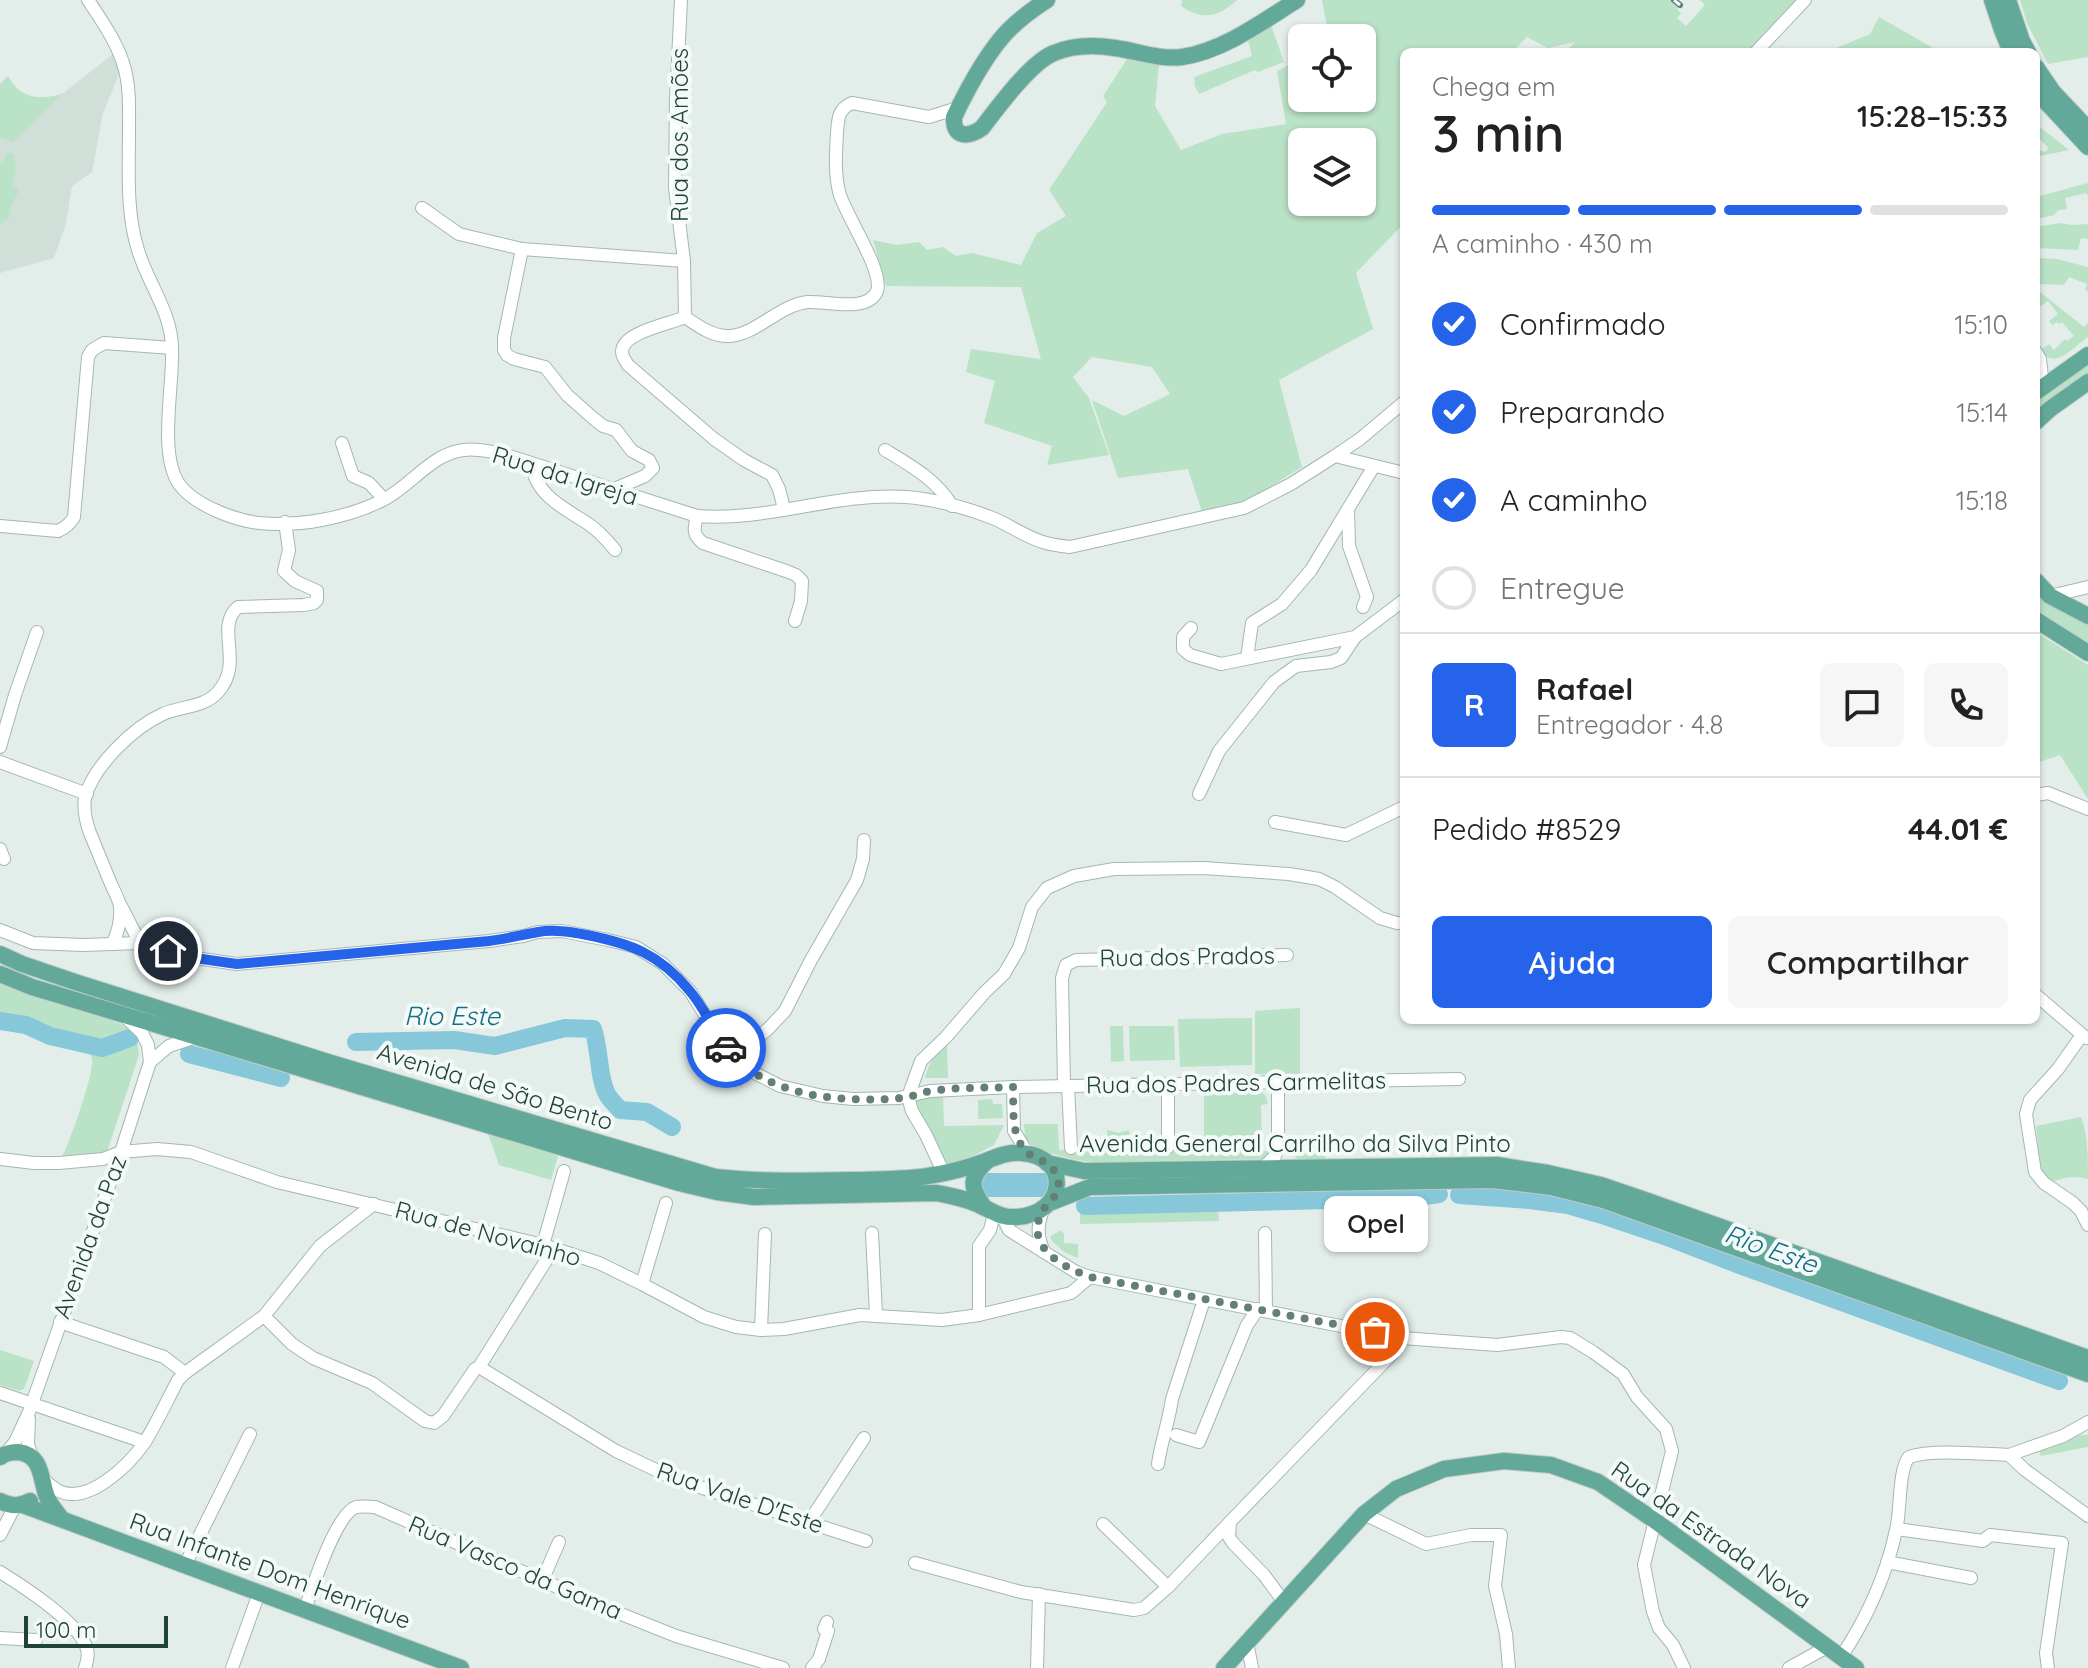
<!DOCTYPE html>
<html lang="pt">
<head>
<meta charset="utf-8">
<style>
  body { margin:0; font-family:Quicksand,sans-serif; background:#f6f6f6; color:#222; height:100vh; display:flex; flex-direction:column; font-size:30px; white-space:nowrap }
  * { box-sizing:border-box; margin:0 }
  p { font-size:26px; color:#767676 }
  .icon { flex:none; width:44px; height:44px; fill:none; stroke:currentColor; stroke-width:2; stroke-linecap:round; stroke-linejoin:round }
  .map { position:relative; flex:1; overflow:hidden }
  .details { position:absolute; left:1400px; top:48px; width:640px; height:976px; display:flex; flex-direction:column; background:#fff; border-radius:12px; box-shadow:0 2px 6px #0004 }
  .details>* { flex:none }
  .buttons { position:absolute; left:1288px; top:24px; display:grid; gap:16px }
  .buttons a { display:grid; place-items:center; width:88px; height:88px; border-radius:12px; background:#fff; box-shadow:0 2px 6px #0004; font-size:40px }
  .scale { position:absolute; left:24px; bottom:20px; width:144px; box-sizing:border-box; padding-left:8px; border:4px solid #20423b; border-top:0; font-size:22px; line-height:28px; white-space:nowrap; color:#20423b; -webkit-text-stroke:6px #f4faf8; paint-order:stroke }
  .pin { position:absolute; display:grid; place-items:center; width:68px; height:68px; color:#fff; margin:-34px; border:4px solid #fff; border-radius:50%; box-shadow:0 2px 8px #0007 }
  .courier { position:absolute; display:grid; place-items:center; width:80px; height:80px; margin:-40px; border:6px solid #2563eb; border-radius:50%; background:#fff; color:#222; box-shadow:0 2px 10px #0007 }
  .bubble { position:absolute; height:56px; border-radius:12px; background:#fff; box-shadow:0 2px 6px #0004; font-size:26px; font-weight:600; line-height:56px; text-align:center }
  .overview em { font-style:normal; font-weight:600 }
  .overview div { display:flex; flex-direction:column-reverse }
  .overview { display:flex; align-items:center; justify-content:space-between; height:136px; padding:0 32px }
  h1 { font-size:52px; font-weight:600; line-height:60px }
  .bar { display:grid; grid-template-columns:repeat(4,1fr); gap:12px 8px; align-content:center; height:96px; padding:0 32px }
  .bar i { height:10px; border-radius:6px; background:#e0e0e0 }
  .bar .current { background:#2563eb }
  .bar p { grid-column:span 4 }
  .line { display:flex; align-items:center; gap:20px; padding:0 32px; border-top:2px solid #e0e0e0 }
  .line div { flex:1 }
  .round { display:grid; place-items:center; flex:none; width:84px; height:84px; border-radius:12px; background:#f6f6f6 }
  ol { padding:0 32px; list-style:none }
  li { display:flex; align-items:center; gap:24px; height:88px }
  li p { margin-inline-start:auto }
  li .icon { padding:8px; border-radius:50%; background:#2563eb; color:#fff; stroke-width:4 }
  li:last-child { color:#767676 }
  li i { width:44px; height:44px; border:4px solid #e0e0e0; border-radius:50% }
  .cta { display:flex; gap:16px; margin-top:auto; padding:16px 32px }
  .cta a { flex:1; height:92px; border-radius:12px; background:#2563eb; color:#fff; font-size:32px; font-weight:600; line-height:92px; text-align:center }
  .cta a+a { background:#f6f6f6; color:#222 }
  .map>svg:first-child { display:block }
</style>
</head>
<body>
<div class="map">
<svg width="2088" height="1668" viewBox="0 0 2088 1668">
  <rect width="100%" height="100%" fill="#e3eeea"/>
  <!-- built -->
  <path fill="#d1dfd9" d="M113 54 120 72 103 113 92 172 72 186 66 224 54 258 0 273V84L8 76 16 89 26 95 36 98 55 96 62 94Z"/>
  <!-- green -->
  <g fill="#bae2c6" fill-rule="evenodd">
    <path d="M1182 0H1237C1218 17 1203 21 1181 6Z"/>
    <path d="M1322 0H1671L1679 6 1677 9 1681 13 1677 18 1686 26 1705 5 1700 0H1797L1751 52H1565L1575 42 1548 48 1527 37 1512 52H1404V223L1356 273 1373 329 1279 380 1302 467 1255 496 1231 507 1202 512 1188 469 1118 478 1092 400 1124 416 1170 394 1152 367 1092 357 1073 377 1089 398 1109 455 1047 465 1052 446 984 423 995 381 966 372 971 349 1041 359 1021 287 886 286 873 240 896 245 919 242 927 250 943 247 956 256 972 253 1021 265 1037 233 1066 216 1049 190 1107 102 1103 96 1127 59 1159 65 1155 106 1181 150 1222 134 1286 124 1277 71 1302 58V98H1362V38H1329ZM1302 142H1362V202H1302Z"/>
    <path d="M2020 0H2088V57L2048 64 2027 23Z"/>
    <path d="M1879 17 1940 52H1827L1870 34Z"/>
    <path d="M1271 25 1284 62 1258 72 1255 70 1199 94 1194 84 1195 82 1194 77 1252 56 1248 40Z"/>
    <path d="M8 76C19 98 40 101 62 94L13 142 0 137V84Z"/>
    <path d="M2036 124 2069 150 2036 157V152L2039 150 2045 152 2048 148 2041 140 2036 137Z"/>
    <path d="M8 153 14 154 16 170 12 185 19 189C18 193 16 196 14 200 9 209 12 219 0 224V164Z"/>
    <path d="M2088 183V196L2086 193 2065 198 2067 209 2058 210 2054 215 2036 219V197Z"/>
    <path d="M2060 223 2072 225 2088 224V239L2081 238 2078 250 2036 248V227Z"/>
    <path d="M2036 258 2057 259 2088 267V292L2085 289 2087 284 2069 277 2064 285 2036 284Z"/>
    <path d="M2036 289 2084 327 2088 323V337C2075 346 2053 372 2041 350L2049 344 2054 350 2065 339 2067 341 2074 336 2062 322 2060 324 2057 322 2052 325 2049 321 2058 314 2048 301 2036 309Z"/>
    <path d="M2088 361V376L2036 414V399Z"/>
    <path d="M2036 593 2052 606 2088 623V646L2036 613Z"/>
    <path d="M2036 632 2088 665V799L2060 755 2036 763Z"/>
    <path d="M0 982 121 1024 131 1031 137 1038 139 1055 107 1152 98 1156 62 1157C69 1145 95 1071 92 1059 90 1052 84 1049 78 1046L79 1041 54 1035 28 1023 0 1018Z"/>
    <path d="M1300 1008V1074H1255V1011Z"/>
    <path d="M1252 1018V1065L1180 1067 1178 1019Z"/>
    <path d="M1110 1026H1123L1124 1061 1111 1062Z"/>
    <path d="M1129 1026H1174L1175 1060 1130 1061Z"/>
    <path d="M947 1043 948 1078H925C928 1063 936 1054 947 1043Z"/>
    <path d="M1261 1092 1266 1096 1268 1104 1261 1105 1262 1151H1270L1266 1157 1263 1159 1094 1162C1078 1161 1041 1153 1030 1143 1024 1138 1025 1131 1024 1124H1058L1059 1150 1107 1149V1130L1119 1133 1129 1130 1130 1149 1204 1147V1097L1202 1094Z"/>
    <path d="M930 1096H943L944 1126 1004 1125 994 1145 971 1157 947 1165 932 1132 918 1110 916 1100Z"/>
    <path d="M992 1099 993 1104H1002L1003 1118 978 1119V1100Z"/>
    <path d="M2081 1117C2088 1134 2088 1159 2088 1179 2077 1176 2061 1177 2051 1183L2041 1170 2036 1126Z"/>
    <path d="M487 1131 558 1156 551 1180 499 1165Z"/>
    <path d="M1296 1149H1325V1159H1297L1292 1153H1296Z"/>
    <path d="M1217 1193 1219 1221 1080 1224V1201Z"/>
    <path d="M1061 1230 1064 1234V1243L1078 1244V1258L1064 1252 1051 1240V1236Z"/>
    <path d="M0 1350 34 1361 24 1389 19 1391 0 1385Z"/>
    <path d="M2078 1435H2088V1447L2041 1456 2038 1449Z"/>
  </g>
  <!-- water -->
  <path fill="#86c8d9" d="M984 1173H1046L1050 1181 1045 1197H983L979 1181Z"/>
  <g fill="none" stroke-linecap="round" stroke-linejoin="round">
    <!-- river -->
    <g stroke="#86c8d9" stroke-width="18">
      <path d="M0 1021 26 1025 50 1036 102 1048 130 1038"/>
      <path d="M356 1042 454 1040 495 1046 565 1028 593 1029C600 1049 598 1077 607 1094 610 1100 616 1105 620 1110L647 1112 672 1127"/>
      <path d="M189 1054 281 1078"/>
      <path d="M1459 1195 1529 1200 1568 1205 1602 1215 1670 1238 1737 1264 2059 1381"/>
      <path d="M1085 1206 1410 1198 1439 1194"/>
    </g>
    <!-- minor casing -->
    <g stroke="#a5b7b2" stroke-width="14">
      <g id="minor">
        <path d="M88 0C102 21 119 45 125 70 130 89 129 110 129 130 129 170 126 212 138 250 148 284 171 311 172 347 174 384 158 453 179 484 194 505 234 520 259 523 300 527 347 518 383 500 411 486 432 453 464 450 476 448 489 452 500 453L697 516C767 522 836 492 906 497 934 499 963 507 990 517 1009 524 1026 538 1046 543 1053 545 1062 546 1070 547L1244 508 1291 484 1335 456 1360 439 1404 402"/>
        <path d="M681 0 676 100 675 188 684 261 685 317"/>
        <path d="M1756 52 1805 0"/>
        <path d="M422 208 459 234 522 249 684 261"/>
        <path d="M522 249 504 338V350L507 355 514 359 545 367 567 395 593 418 603 426 616 430 632 451 649 460 653 468 645 476 612 490"/>
        <path d="M685 317C698 326 713 337 730 336 757 334 779 305 808 302 827 301 868 313 877 291 884 272 847 217 840 195 834 175 836 153 837 133 838 119 838 109 852 103L929 117 958 108"/>
        <path d="M685 317C670 324 622 332 622 352 622 356 626 362 628 365L714 439 744 460 772 475 779 489 784 509"/>
        <path d="M2036 352 2040 359 2043 386"/>
        <path d="M342 443 353 476 369 483 384 499"/>
        <path d="M885 450C910 465 937 480 952 506"/>
        <path d="M1335 456 1404 473"/>
        <path d="M532 464C535 495 564 508 587 523 598 530 607 540 615 550"/>
        <path d="M1348 510 1349 546 1367 597 1363 607"/>
        <path d="M697 516C694 529 692 534 703 543L786 571 796 575 802 581 801 601 795 621"/>
        <path d="M0 526 58 531C65 528 70 524 74 517L88 357 92 350 104 343 172 348"/>
        <path d="M2050 596 2088 587"/>
        <path d="M1191 628 1183 637V649L1190 655 1221 664 1355 637 1404 600"/>
        <path d="M1247 658 1252 623 1282 604 1311 570 1374 466"/>
        <path d="M0 747 15 695 37 632"/>
        <path d="M0 762 87 794"/>
        <path d="M1199 794 1219 751 1274 682 1296 666 1331 662 1341 658 1355 637"/>
        <path d="M2036 795 2048 793 2088 809"/>
        <path d="M1275 822 1346 835 1404 807"/>
        <path d="M0 849 4 859"/>
        <path d="M121 906 140 943"/>
        <path d="M0 930 33 943 83 945 140 943 188 957 237 964 489 941 523 936 538 932 562 931 608 940 636 947 663 964 690 991 727 1050 749 1070 780 1086 823 1096 853 1099 899 1098 930 1091 1013 1087 1459 1079"/>
        <path d="M113 943C118 932 121 919 120 907 119 899 114 891 111 884 104 867 97 850 90 833 86 822 83 810 85 798 93 766 134 727 163 714 181 706 204 708 218 692 245 662 214 628 238 607L304 605 314 603 317 600V591L295 581 284 571 289 550 285 522"/>
        <path d="M2036 995 2086 1038"/>
        <path d="M2082 1035 2058 1069 2030 1100 2026 1114 2035 1172 2044 1183 2073 1203 2081 1211 2088 1225"/>
        <path d="M734 1057 768 1029 785 1011 811 960 857 880 863 859 864 840"/>
        <path d="M150 1062 169 1046 196 1037"/>
        <path d="M1168 1084V1147"/>
        <path d="M1064 1086 1062 978 1066 965 1076 960 1287 955"/>
        <path d="M1068 1086 1071 1148"/>
        <path d="M1013 1087 1014 1131 1028 1154"/>
        <path d="M0 1159 34 1163H59L103 1159 121 1152 157 1149 191 1152 277 1182 543 1245 599 1263 642 1284 704 1317 736 1327 761 1330 784 1329 860 1315 942 1320 979 1315 1071 1293 1090 1277"/>
        <path d="M940 1165 926 1135 912 1111 908 1097 921 1061 946 1037 984 993 1004 974 1019 948 1032 907 1047 888 1074 876 1114 869 1204 868 1289 874 1319 879 1335 887 1380 918 1397 923H1404"/>
        <path d="M1263 1168 1275 1156 1278 1147V1082"/>
        <path d="M1043 1210C1037 1226 1037 1236 1044 1252"/>
        <path d="M1002 1216 1009 1230 1076 1272 1090 1277 1402 1338 1497 1345 1561 1337 1570 1338 1593 1352 1623 1374 1637 1397 1666 1429 1672 1451 1644 1565 1653 1612 1659 1628 1673 1645 1684 1668"/>
        <path d="M872 1233 876 1315"/>
        <path d="M1265 1233 1266 1310"/>
        <path d="M543 1245 564 1171"/>
        <path d="M642 1284 666 1203"/>
        <path d="M979 1315V1246L990 1230 994 1214"/>
        <path d="M264 1316 292 1344 313 1358 372 1383 425 1421 434 1423 443 1416 475 1369 479 1367 554 1248"/>
        <path d="M60 1322 164 1357 185 1373"/>
        <path d="M761 1330 765 1234"/>
        <path d="M479 1367 616 1451 675 1479 866 1541"/>
        <path d="M0 1393 144 1442"/>
        <path d="M29 1419 28 1444 32 1457"/>
        <path d="M1176 1435 1199 1442 1247 1325 1258 1309"/>
        <path d="M6 1453 15 1442 29 1412 121 1152 150 1062 148 1045 142 1033 124 1016"/>
        <path d="M2009 1455 2063 1436 2088 1422"/>
        <path d="M1158 1464C1161 1442 1169 1421 1172 1399L1204 1300"/>
        <path d="M42 1478C47 1482 52 1487 57 1490 87 1507 129 1465 145 1442 157 1422 167 1401 178 1380L185 1373 264 1316 320 1246 374 1204"/>
        <path d="M1364 1514 1426 1544 1471 1535H1501L1495 1586 1506 1634 1509 1668"/>
        <path d="M809 1522 864 1438"/>
        <path d="M1103 1524 1168 1587 1230 1522"/>
        <path d="M1897 1529 1983 1541 1990 1535 2062 1543 2046 1653 2048 1668"/>
        <path d="M0 1535 15 1506"/>
        <path d="M1887 1562 1971 1578"/>
        <path d="M915 1563 1021 1592 1134 1610 1144 1608 1168 1587"/>
        <path d="M185 1565 250 1434"/>
        <path d="M0 1572C24 1587 79 1622 87 1649 89 1655 87 1662 85 1668"/>
        <path d="M542 1581 559 1542"/>
        <path d="M1284 1602 1264 1575 1233 1543 1229 1537 1230 1522 1392 1354 1402 1338"/>
        <path d="M305 1609C313 1587 335 1515 356 1507 361 1506 370 1507 375 1507L596 1604 676 1636 783 1668"/>
        <path d="M0 1638 36 1640"/>
        <path d="M1247 1642 1252 1668"/>
        <path d="M1841 1657C1866 1620 1887 1574 1896 1530 1901 1512 1898 1470 1909 1457 1932 1449 1982 1454 2009 1455L2025 1470 2088 1516"/>
        <path d="M232 1668 259 1593"/>
        <path d="M812 1668 819 1659 828 1631 824 1629 827 1622"/>
        <path d="M1037 1668 1039 1594"/>
        <path d="M1789 1668 1827 1647"/>
      </g>
    </g>
    <!-- major casing -->
    <g stroke="#c1cac8" stroke-width="18">
      <g id="major">
        <path d="M1047 0C1030 11 1012 24 999 41 983 61 965 94 954 117 953 139 969 137 982 128 998 107 1031 62 1054 53 1073 45 1096 45 1115 48 1137 51 1159 60 1182 57 1223 51 1262 22 1297 0"/>
        <path d="M1992 0 2002 30 2011 52"/>
        <path d="M2008 0 2022 41 2028 52"/>
        <path d="M2036 67 2053 92 2088 129"/>
        <path d="M2036 91 2088 147"/>
        <path d="M2036 392 2088 355"/>
        <path d="M2036 422 2050 409 2088 382"/>
        <path d="M2036 581 2050 596 2088 616"/>
        <path d="M2036 620 2088 653"/>
        <path d="M0 954 22 964 75 982 331 1063 715 1177C762 1182 807 1181 855 1180 879 1179 904 1180 928 1176 947 1173 968 1168 986 1161 998 1156 1008 1152 1022 1153 1072 1157 1066 1214 1017 1217 1002 1218 996 1213 983 1207 969 1199 952 1196 937 1193L754 1197 717 1192 679 1183 32 987 0 974"/>
        <path d="M1047 1163 1084 1171 1497 1165 1548 1173 1601 1185 1648 1201 2088 1358"/>
        <path d="M1052 1202 1090 1187 1492 1180 1551 1187 1603 1200 2088 1374"/>
        <path d="M984 1207C970 1187 969 1178 987 1161"/>
        <path d="M0 1457C6 1453 10 1452 18 1452 43 1455 40 1479 47 1497 50 1505 56 1511 61 1518"/>
        <path d="M0 1501C11 1506 19 1507 30 1501"/>
        <path d="M23 1505 461 1668"/>
        <path d="M1224 1668 1364 1514 1396 1489 1444 1469 1504 1461 1551 1465 1598 1482 1654 1520 1856 1668"/>
      </g>
    </g>
    <!-- minor -->
    <use href="#minor" stroke="#fff" stroke-width="12"/>
    <!-- major -->
    <use href="#major" stroke="#63a99a" stroke-width="16"/>
    <!-- rail casing -->
    <g stroke="#5b7e76" stroke-width="6">
      <path id="rail" d="M1674 0 1680 5"/>
    </g>
    <!-- rail -->
    <use href="#rail" stroke="#f4faf8" stroke-width="3" stroke-dasharray="9" stroke-linecap="butt"/>
  </g>
  <g fill="none" stroke-linecap="round" stroke-linejoin="round">
    <!-- done -->
    <path stroke="#647e78" stroke-width="8" stroke-dasharray="0 14.4" d="M726 1048C766 1098 842 1103 903 1098 913 1097 922 1092 932 1091 959 1087 986 1088 1013 1087 1014 1108 1010 1136 1027 1152 1036 1161 1049 1159 1056 1174 1065 1194 1048 1200 1042 1212 1024 1247 1063 1267 1090 1277L1375 1332"/>
    <!-- route -->
    <path stroke="#2563eb" stroke-width="10" d="M168 951 188 957 237 964 489 941C505 939 521 935 538 932 554 929 571 932 587 935 632 944 659 954 689 990 704 1007 713 1029 726 1048"/>
  </g>
  <g text-anchor="middle" stroke-width="8" stroke-linejoin="round" paint-order="stroke">
    <!-- street labels -->
    <g font-size="24" fill="#20423b" stroke="#f4faf8">
      <text transform="translate(680 135) rotate(-90)" y="8">Rua dos Amões</text>
      <text transform="translate(565 476) rotate(17)" y="8">Rua da Igreja</text>
      <text transform="translate(1187 957) rotate(-1)" y="8">Rua dos Prados</text>
      <text transform="translate(1236 1083) rotate(-1)" y="8">Rua dos Padres Carmelitas</text>
      <text transform="translate(495 1087) rotate(17)" y="8">Avenida de São Bento</text>
      <text x="1295" y="1152">Avenida General Carrilho da Silva Pinto</text>
      <text transform="translate(488 1234) rotate(15)" y="8">Rua de Novaínho</text>
      <text transform="translate(90 1237) rotate(-70)" y="8">Avenida da Paz</text>
      <text transform="translate(740 1498) rotate(19)" y="8">Rua Vale D'Este</text>
      <text transform="translate(1711 1535) rotate(35)" y="8">Rua da Estrada Nova</text>
      <text transform="translate(515 1568) rotate(23)" y="8">Rua Vasco da Gama</text>
      <text transform="translate(270 1571) rotate(20)" y="8">Rua Infante Dom Henrique</text>
    </g>
    <!-- water labels -->
    <g font-size="26" font-style="italic" fill="#136d85" stroke="#f4faf8">
      <text x="452" y="1025">Rio Este</text>
      <text transform="translate(1771 1249) rotate(20)" y="9">Rio Este</text>
    </g>
  </g>
</svg>
<div class="buttons">
<a><svg class="icon" aria-label="locate" viewBox="0 0 24 24"><circle cx="12" cy="12" r="6"/><path d="M12 2v4M12 18v4M2 12h4M18 12h4"/></svg></a>
<a><svg class="icon" aria-label="layers" viewBox="0 0 24 24"><path d="M12 4l9 5-9 5-9-5zM3 14l9 5 9-5"/></svg></a>
</div>
<div class="scale">100 m</div>
<div class="pin" style="left:1375px;top:1332px;background:#ea580c"><svg class="icon" aria-label="bag" viewBox="0 0 24 24"><path d="M5 8h14l-1 12H6zM9 8a3 3 0 0 1 6 0"/></svg></div>
<div class="pin" style="left:168px;top:951px;background:#1f2937"><svg class="icon" aria-label="home" viewBox="0 0 24 24"><path d="M3 11l9-7 9 7M6 9v11h12V9"/></svg></div>
<div class="courier" style="left:726px;top:1048px"><svg class="icon" aria-label="car" viewBox="0 0 24 24"><path d="M5 17H2v-5l4-1 3-4h7l3 4 3 1v5h-3M9 17h6M6 11h13"/><circle cx="7" cy="17" r="2"/><circle cx="17" cy="17" r="2"/></svg></div>
<div class="bubble" style="left:1324px;top:1196px;width:104px">Opel</div>
<section class="details">
<div class="overview"><div><h1>3 min</h1><p>Chega em</p></div><em>15:28–15:33</em></div>
<div class="bar"><i class="current"></i><i class="current"></i><i class="current"></i><i></i><p>A caminho · 430 m</p></div>
<ol>
<li><svg class="icon" aria-label="check" viewBox="0 0 24 24"><path d="M5 12l5 5 9-10"/></svg>Confirmado<p>15:10</p></li>
<li><svg class="icon" aria-label="check" viewBox="0 0 24 24"><path d="M5 12l5 5 9-10"/></svg>Preparando<p>15:14</p></li>
<li><svg class="icon" aria-label="check" viewBox="0 0 24 24"><path d="M5 12l5 5 9-10"/></svg>A caminho<p>15:18</p></li>
<li><i></i>Entregue</li>
</ol>
<div class="line" style="height:144px"><b class="round" style="background:#2563eb;color:#fff">R</b><div><b>Rafael</b><p>Entregador · 4.8</p></div><a class="round"><svg class="icon" aria-label="chat" viewBox="0 0 24 24"><path d="M4 5h16v11H9l-5 4z"/></svg></a><a class="round"><svg class="icon" aria-label="phone" viewBox="0 0 24 24"><path d="M5 4h4l2 5-3 2q2 4 5 5l2-3 5 2v4C11 20 4 13 5 4z"/></svg></a></div>
<div class="line" style="height:104px"><div>Pedido #8529</div><b>44.01 €</b></div>
<div class="cta"><a>Ajuda</a><a>Compartilhar</a></div>
</section>
</div>
</body>
</html>
